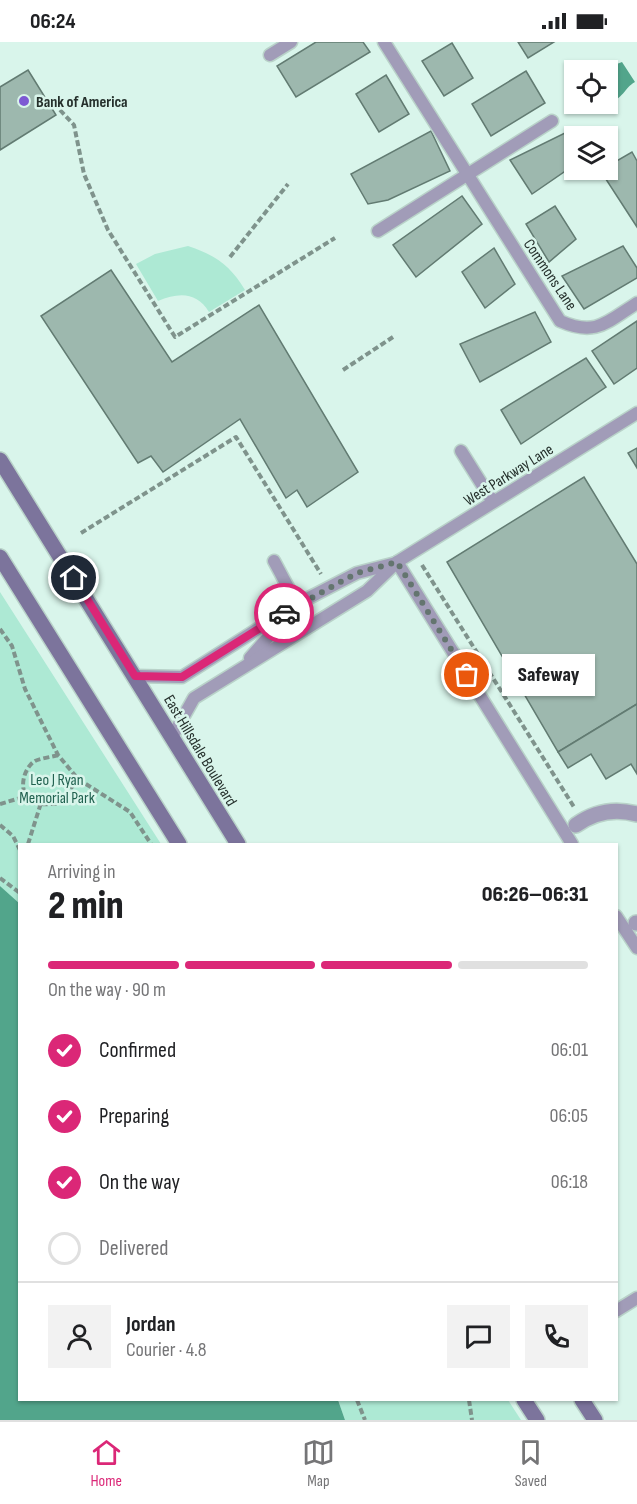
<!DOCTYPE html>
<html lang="en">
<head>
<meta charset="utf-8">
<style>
  body { margin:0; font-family:"Sofia Sans Condensed",sans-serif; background:#f2f2f2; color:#202124; height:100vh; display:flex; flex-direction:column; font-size:22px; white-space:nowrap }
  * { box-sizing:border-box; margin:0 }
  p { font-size:20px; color:#757577 }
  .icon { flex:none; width:33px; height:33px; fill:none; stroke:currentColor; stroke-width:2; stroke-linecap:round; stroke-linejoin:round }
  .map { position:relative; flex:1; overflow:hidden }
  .sheet { position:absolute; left:18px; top:801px; width:600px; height:558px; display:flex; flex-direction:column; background:#fff; border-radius:0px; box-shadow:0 2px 4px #0004 }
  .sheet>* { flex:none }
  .controls { position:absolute; left:564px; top:18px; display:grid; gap:12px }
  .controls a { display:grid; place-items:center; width:54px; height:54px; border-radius:0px; background:#fff; box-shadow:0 2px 4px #0004; font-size:30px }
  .pin { position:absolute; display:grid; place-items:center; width:51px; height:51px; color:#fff; margin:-26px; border:3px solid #fff; border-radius:50%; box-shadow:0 2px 6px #0007 }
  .courier { position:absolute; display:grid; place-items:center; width:60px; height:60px; margin:-30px; border:4px solid #db2777; border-radius:50%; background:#fff; color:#222; box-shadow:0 2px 8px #0007 }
  .bubble { position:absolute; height:42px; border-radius:0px; background:#fff; box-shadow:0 2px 4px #0004; font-size:20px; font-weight:800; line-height:42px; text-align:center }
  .head em { font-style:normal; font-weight:800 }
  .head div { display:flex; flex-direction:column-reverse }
  .head { display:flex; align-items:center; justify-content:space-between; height:102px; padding:0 30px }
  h1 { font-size:39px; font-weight:800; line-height:45px }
  .bar { display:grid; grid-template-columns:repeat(4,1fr); gap:9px 6px; align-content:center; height:72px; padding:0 30px }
  .bar i { height:8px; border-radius:4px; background:#e0e0e0 }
  .bar .current { background:#db2777 }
  .bar p { grid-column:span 4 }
  .line { display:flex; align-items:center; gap:15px; padding:0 30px; border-top:2px solid #e0e0e0 }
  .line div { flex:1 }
  .round { display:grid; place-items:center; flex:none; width:63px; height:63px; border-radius:0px; background:#f2f2f2 }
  ol { padding:0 30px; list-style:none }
  li { display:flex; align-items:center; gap:18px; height:66px }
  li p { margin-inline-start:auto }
  li .icon { padding:6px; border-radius:50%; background:#db2777; color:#fff; stroke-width:4 }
  li:last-child { color:#757577 }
  li i { width:33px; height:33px; border:3px solid #e0e0e0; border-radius:50% }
  .status { display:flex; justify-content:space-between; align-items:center; height:42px; padding:0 30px; background:#fff; direction:ltr }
  .status svg { height:16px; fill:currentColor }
  .menu { display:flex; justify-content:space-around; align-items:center; height:84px; border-top:2px solid #e0e0e0; background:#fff; font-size:16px; color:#757577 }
  .menu a { display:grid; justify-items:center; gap:3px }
  .menu .current { color:#db2777 }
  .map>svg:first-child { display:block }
</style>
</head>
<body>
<div class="status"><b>06:24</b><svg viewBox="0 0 49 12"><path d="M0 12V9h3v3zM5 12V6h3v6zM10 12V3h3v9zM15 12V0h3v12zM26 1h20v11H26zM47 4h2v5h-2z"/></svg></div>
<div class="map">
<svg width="637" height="1378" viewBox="0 0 637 1378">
  <rect width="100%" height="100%" fill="#d9f5eb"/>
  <!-- green -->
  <g fill="#ade9d4">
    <path d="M188 204C215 213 230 223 245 248L209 270C197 250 179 250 158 259L136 222 155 212Z"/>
    <path d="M0 550 161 802H20L19 862 0 844Z"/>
    <path d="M338 1358H508L521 1378H345Z"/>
  </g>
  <!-- water -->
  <g fill="#52a58b">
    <path d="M622 20 635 40C623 47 625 56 606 62L608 28H595C604 22 614 24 622 20Z"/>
    <path d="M0 844 20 862V1358H338L345 1378H0Z"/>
  </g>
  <!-- building -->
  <g fill="#9db8ae" stroke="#627b72" stroke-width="1.5">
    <path d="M316 0H363L370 10 296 55 277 24Z"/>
    <path d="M518 0H554L528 16Z"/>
    <path d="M452 1 473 36 444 54 422 19Z"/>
    <path d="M28 28 56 73 0 108V45Z"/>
    <path d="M526 29 545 61 491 94 472 62Z"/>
    <path d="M386 33 409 72 379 90 356 52Z"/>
    <path d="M431 89 450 129 388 158 368 162 351 132Z"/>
    <path d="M567 90 574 101V123L532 152 510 118Z"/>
    <path d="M632 110 637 119V185L600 128H608V124Z"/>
    <path d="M462 154 482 182 416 235 393 203Z"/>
    <path d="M555 164 576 197 549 220 526 182Z"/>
    <path d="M623 204 637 226V236L584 267 562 234Z"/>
    <path d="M494 206 515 242 485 266 462 230Z"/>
    <path d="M111 228 172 320 259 263 358 430 307 465 297 448 286 456 240 377 163 430 151 414 138 421 41 274Z"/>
    <path d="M535 270 551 300 480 340 460 302Z"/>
    <path d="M637 279V326L614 342 592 309Z"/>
    <path d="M586 316 606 345 521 402 501 368Z"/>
    <path d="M637 406V426L628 411Z"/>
    <path d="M584 435 637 522V662L558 710 447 520Z"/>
    <path d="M637 662V732L631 722 606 737 591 712 568 726 558 710Z"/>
  </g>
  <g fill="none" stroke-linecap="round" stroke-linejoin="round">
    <!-- service casing -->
    <g stroke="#b9d2c9" stroke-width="15">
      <g id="service">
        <path d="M384 0 560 279C596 295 607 280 637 261"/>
        <path d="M270 13 291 0"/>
        <path d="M378 189 552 79"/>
        <path d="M461 409 493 460"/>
        <path d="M397 520 572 802"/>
        <path d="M250 616 297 562 274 519"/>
        <path d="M135 634 182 635 297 562 357 531 396 521"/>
        <path d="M172 695 194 656 367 549 397 520 637 371"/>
        <path d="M616 874 637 906"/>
        <path d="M616 1269 637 1256"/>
      </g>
    </g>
    <!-- pedestrian casing -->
    <g stroke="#b9d2c9" stroke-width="18">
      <g id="pedestrian">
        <path d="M576 783C594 770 615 766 637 772"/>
        <path d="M636 881H637"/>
      </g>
    </g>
    <!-- secondary casing -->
    <g stroke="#b9d2c9" stroke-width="18">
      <g id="secondary">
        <path d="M0 418 238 802"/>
        <path d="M0 515 179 802"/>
        <path d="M524 1358 537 1378"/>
        <path d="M582 1358 595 1378"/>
      </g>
    </g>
    <!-- path -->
    <g stroke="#7f938c" stroke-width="4" stroke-dasharray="6 3" stroke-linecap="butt">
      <path d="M60 68 74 83 84 132 108 188 175 295 335 196"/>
      <path d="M230 215 288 142"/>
      <path d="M343 328 393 295"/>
      <path d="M81 491 236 395 321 532"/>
      <path d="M422 523 574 765"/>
      <path d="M0 587 12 604 25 647 58 713 78 737 130 770 151 802"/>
      <path d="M58 713C52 715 42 716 35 719 23 726 17 751 32 759 39 764 52 762 60 761L78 737"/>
      <path d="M0 762 27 754"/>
      <path d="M0 783 13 794 20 808"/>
      <path d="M28 802 41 761"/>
      <path d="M0 836 20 851"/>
      <path d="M357 1358 365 1378"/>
      <path d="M469 1358 472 1378"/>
    </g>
    <!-- service -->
    <use href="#service" stroke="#a19cb8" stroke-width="12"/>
    <!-- pedestrian -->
    <use href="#pedestrian" stroke="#a19cb8" stroke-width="15"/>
    <!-- secondary -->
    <use href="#secondary" stroke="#7c749c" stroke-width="15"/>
  </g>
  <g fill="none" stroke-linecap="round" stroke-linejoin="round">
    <!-- done -->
    <path stroke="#64756f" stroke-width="6" stroke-dasharray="0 10.8" d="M284 571 357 531 397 520 467 633"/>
    <!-- route -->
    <path stroke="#db2777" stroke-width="8" d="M74 536 135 634 182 635 284 571"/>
  </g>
  <!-- markers -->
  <circle fill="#7d59d3" stroke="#d9f5eb" stroke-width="2" cx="24" cy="59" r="6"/>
  <g text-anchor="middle" stroke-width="5" stroke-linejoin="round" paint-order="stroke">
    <!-- poi labels -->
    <g font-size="16" font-weight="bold" fill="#25302c" stroke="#d9f5eb" text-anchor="start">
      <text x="36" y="65">Bank of America</text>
    </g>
    <!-- street labels -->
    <g font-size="16" fill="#25302c" stroke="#d9f5eb">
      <text transform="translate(551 232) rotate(56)" y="6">Commons Lane</text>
      <text transform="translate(508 432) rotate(-32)" y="6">West Parkway Lane</text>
      <text transform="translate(201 708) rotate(59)" y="6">East Hillsdale Boulevard</text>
    </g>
    <!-- park labels -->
    <g font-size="16" fill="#20614f" stroke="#d9f5eb">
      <text x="57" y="743">Leo J Ryan<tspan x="57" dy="18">Memorial Park</tspan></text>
    </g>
  </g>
</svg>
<div class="controls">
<a><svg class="icon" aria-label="locate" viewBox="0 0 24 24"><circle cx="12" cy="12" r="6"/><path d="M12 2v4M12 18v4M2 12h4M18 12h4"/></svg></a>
<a><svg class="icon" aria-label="layers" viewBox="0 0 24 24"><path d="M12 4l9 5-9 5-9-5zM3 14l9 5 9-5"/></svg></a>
</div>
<div class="pin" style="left:467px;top:633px;background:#ea580c"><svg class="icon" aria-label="bag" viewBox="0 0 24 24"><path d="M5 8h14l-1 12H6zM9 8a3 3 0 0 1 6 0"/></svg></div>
<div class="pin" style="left:74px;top:536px;background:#1f2937"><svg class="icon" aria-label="home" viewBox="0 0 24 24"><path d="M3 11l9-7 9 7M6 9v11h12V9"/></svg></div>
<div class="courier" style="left:284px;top:571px"><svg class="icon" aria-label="car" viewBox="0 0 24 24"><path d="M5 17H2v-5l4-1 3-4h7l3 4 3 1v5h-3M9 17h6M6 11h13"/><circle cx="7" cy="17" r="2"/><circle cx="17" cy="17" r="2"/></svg></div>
<div class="bubble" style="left:502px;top:612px;width:93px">Safeway</div>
<section class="sheet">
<div class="head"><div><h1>2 min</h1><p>Arriving in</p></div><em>06:26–06:31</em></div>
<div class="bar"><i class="current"></i><i class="current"></i><i class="current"></i><i></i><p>On the way · 90 m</p></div>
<ol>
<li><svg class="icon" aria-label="check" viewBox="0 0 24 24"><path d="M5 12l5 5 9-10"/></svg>Confirmed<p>06:01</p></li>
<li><svg class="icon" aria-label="check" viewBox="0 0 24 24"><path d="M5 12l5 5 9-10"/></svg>Preparing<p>06:05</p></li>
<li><svg class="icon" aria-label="check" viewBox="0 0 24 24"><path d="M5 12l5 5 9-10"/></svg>On the way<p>06:18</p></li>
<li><i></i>Delivered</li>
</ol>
<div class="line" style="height:108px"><a class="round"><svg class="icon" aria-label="person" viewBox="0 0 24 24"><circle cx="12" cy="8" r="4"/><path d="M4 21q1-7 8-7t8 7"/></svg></a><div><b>Jordan</b><p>Courier · 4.8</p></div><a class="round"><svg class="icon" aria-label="chat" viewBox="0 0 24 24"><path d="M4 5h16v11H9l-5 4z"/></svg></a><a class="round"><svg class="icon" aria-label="phone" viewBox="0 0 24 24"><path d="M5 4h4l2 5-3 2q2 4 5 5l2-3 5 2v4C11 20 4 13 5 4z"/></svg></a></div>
</section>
</div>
<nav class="menu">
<a class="current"><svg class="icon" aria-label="home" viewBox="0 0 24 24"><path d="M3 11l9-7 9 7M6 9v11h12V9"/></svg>Home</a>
<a><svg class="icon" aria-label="map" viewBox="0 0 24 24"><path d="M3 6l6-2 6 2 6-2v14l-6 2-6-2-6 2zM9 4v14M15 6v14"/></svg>Map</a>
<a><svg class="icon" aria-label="saved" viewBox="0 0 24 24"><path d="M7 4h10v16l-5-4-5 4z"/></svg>Saved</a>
</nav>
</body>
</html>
